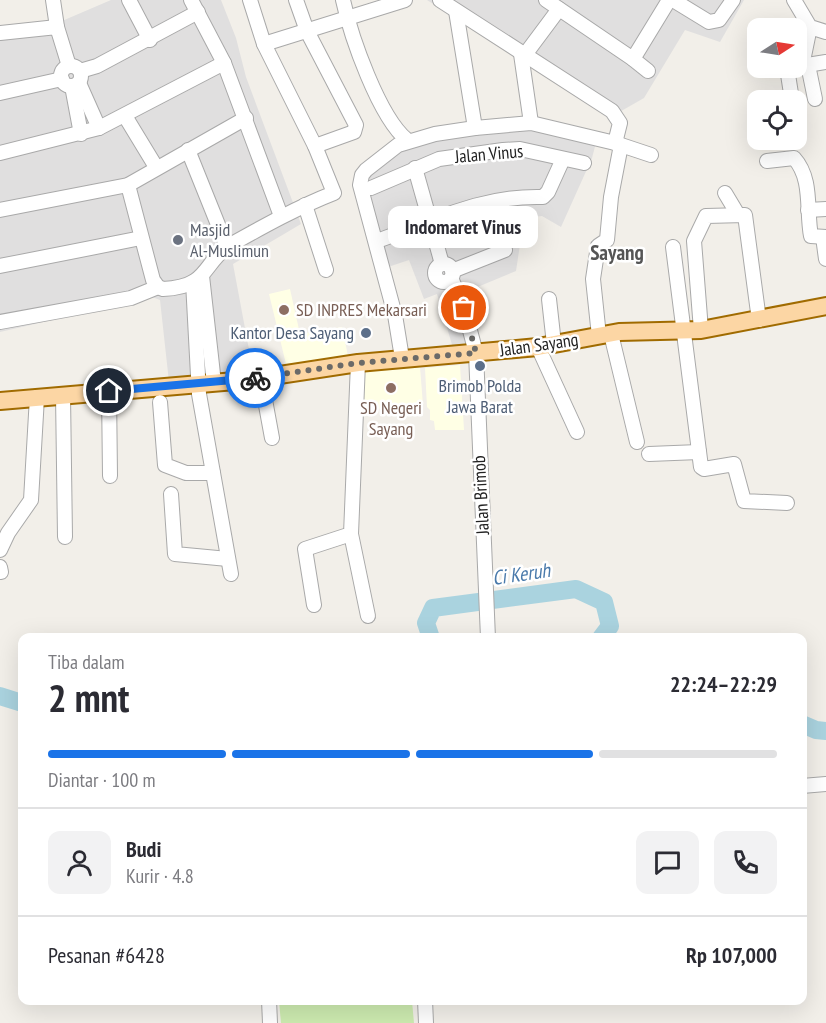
<!DOCTYPE html>
<html lang="id">
<head>
<meta charset="utf-8">
<style>
  body { margin:0; font-family:"PT Sans Narrow",sans-serif; background:#f2f2f3; color:#2b2b33; height:100vh; display:flex; flex-direction:column; font-size:22px; white-space:nowrap }
  * { box-sizing:border-box; margin:0 }
  p { font-size:20px; color:#7c7c81 }
  .icon { flex:none; width:33px; height:33px; fill:none; stroke:currentColor; stroke-width:2; stroke-linecap:round; stroke-linejoin:round }
  .map { position:relative; flex:1; overflow:hidden }
  .panel { position:absolute; left:18px; top:633px; width:789px; height:372px; display:flex; flex-direction:column; background:#fff; border-radius:12px; box-shadow:0 6px 24px #0002 }
  .panel>* { flex:none }
  .needle { width:39px; rotate:78deg }
  .fabs { position:absolute; left:747px; top:18px; display:grid; gap:12px }
  .fabs a { display:grid; place-items:center; width:60px; height:60px; border-radius:12px; background:#fff; box-shadow:0 6px 24px #0002; font-size:30px }
  .pin { position:absolute; display:grid; place-items:center; width:51px; height:51px; color:#fff; margin:-26px; border:3px solid #fff; border-radius:50%; box-shadow:0 2px 6px #0007 }
  .courier { position:absolute; display:grid; place-items:center; width:60px; height:60px; margin:-30px; border:4px solid #1a73e8; border-radius:50%; background:#fff; color:#222; box-shadow:0 2px 8px #0007 }
  .bubble { position:absolute; height:42px; border-radius:12px; background:#fff; box-shadow:0 6px 24px #0002; font-size:20px; font-weight:700; line-height:42px; text-align:center }
  .summary em { font-style:normal; font-weight:700 }
  .summary div { display:flex; flex-direction:column-reverse }
  .summary { display:flex; align-items:center; justify-content:space-between; height:102px; padding:0 30px }
  h1 { font-size:39px; font-weight:700; line-height:45px }
  .bar { display:grid; grid-template-columns:repeat(4,1fr); gap:9px 6px; align-content:center; height:72px; padding:0 30px }
  .bar i { height:8px; border-radius:4px; background:#e1e1e2 }
  .bar .on { background:#1a73e8 }
  .bar p { grid-column:span 4 }
  .line { display:flex; align-items:center; gap:15px; padding:0 30px; border-top:2px solid #e1e1e2 }
  .line div { flex:1 }
  .round { display:grid; place-items:center; flex:none; width:63px; height:63px; border-radius:12px; background:#f2f2f3 }
  .map>svg:first-child { display:block }
</style>
</head>
<body>
<div class="map">
<svg width="826" height="1023" viewBox="0 0 826 1023">
  <rect width="100%" height="100%" fill="#f2efe9"/>
  <!-- residential -->
  <g fill="#e0dfdf">
    <path d="M111 0H221L236 38 246 77 301 224 233 264 250 355 245 359 247 372 169 382 160 300 152 297 0 332V31L48 27Z"/>
    <path d="M427 0H744L720 42 685 30 644 98 609 118Z"/>
    <path d="M521 121 598 135 592 158 561 227 542 216 524 218 516 271 463 293 479 346 453 348 437 294 424 299 409 260 382 269 362 184 399 145Z"/>
  </g>
  <!-- education -->
  <g fill="#ffffe5">
    <path d="M290 289 300 334 342 327 348 356 286 364 269 294Z"/>
    <path d="M460 365 464 430H435L434 421 430 420V410L427 407 425 368Z"/>
    <path d="M420 367 423 405 363 410 359 371Z"/>
  </g>
  <!-- grass -->
  <path fill="#cdebb0" d="M279 1001H412L414 1023H281Z"/>
  <g fill="none" stroke-linecap="round" stroke-linejoin="round">
    <!-- river -->
    <g stroke="#aad3df" stroke-width="18">
      <path d="M431 638 426 623 433 608 576 589 604 602 610 626 601 638"/>
      <path d="M0 696 22 703"/>
      <path d="M802 724 816 730 826 731"/>
    </g>
    <!-- minor casing -->
    <g stroke="#a9a9a9" stroke-width="16">
      <g id="minor">
        <path d="M53 0 57 27"/>
        <path d="M129 0 150 40"/>
        <path d="M191 0 224 63 281 216"/>
        <path d="M296 0 307 31 356 125 354 132 315 146"/>
        <path d="M343 0C351 37 379 117 407 140"/>
        <path d="M440 0 612 111 620 123 615 143"/>
        <path d="M546 0 633 59 669 0"/>
        <path d="M673 0 709 22 719 20 733 0"/>
        <path d="M794 0 810 27 826 32"/>
        <path d="M456 11 475 128"/>
        <path d="M0 33 57 27 69 66"/>
        <path d="M264 44 405 0"/>
        <path d="M521 54 531 123"/>
        <path d="M524 56 559 9"/>
        <path d="M633 59 648 71"/>
        <path d="M808 65 815 99"/>
        <circle cx="71" cy="76" r="10"/>
        <path d="M801 66 826 62"/>
        <path d="M802 66 810 27"/>
        <path d="M787 68 792 100"/>
        <path d="M80 71 97 66 198 12"/>
        <path d="M79 83 99 128"/>
        <path d="M72 86 81 134"/>
        <path d="M0 93 62 79"/>
        <path d="M125 116 156 167"/>
        <path d="M188 150 227 247"/>
        <path d="M0 153 99 128 224 63"/>
        <path d="M767 161 794 158C813 179 806 210 811 236L826 237"/>
        <path d="M415 168 442 264"/>
        <path d="M128 185 153 280 158 287 163 289C210 287 202 263 230 245 264 226 298 207 334 193L315 146 264 44 250 0"/>
        <path d="M371 188 439 159 503 150 520 149 584 163"/>
        <path d="M725 193 737 213"/>
        <path d="M305 205 326 270"/>
        <path d="M0 210 128 185 246 118"/>
        <path d="M808 210 826 209"/>
        <path d="M823 237 826 259"/>
        <path d="M377 241C433 221 482 195 543 197L548 192 563 159"/>
        <path d="M673 247 701 467 704 469 734 464 744 501 787 503"/>
        <circle cx="444" cy="273" r="9"/>
        <path d="M0 266 141 238"/>
        <path d="M452 271 505 250"/>
        <path d="M202 276 214 383"/>
        <path d="M451 278 464 308 476 353 488 638"/>
        <path d="M193 282 199 394 231 574"/>
        <path d="M549 299 554 344"/>
        <path d="M0 322 131 298 158 287"/>
        <path d="M701 330 694 241 706 216 745 215 759 320"/>
        <path d="M611 334 637 442"/>
        <path d="M599 336 593 279 598 246 607 240 611 197 621 145"/>
        <path d="M538 347 577 432"/>
        <path d="M402 358 395 315 360 185 362 175 366 170 398 145 435 134 475 128 531 123 615 143 651 155"/>
        <path d="M261 378 272 438"/>
        <path d="M109 391 110 476"/>
        <path d="M63 395 65 537"/>
        <path d="M160 402 165 465 186 473H213"/>
        <path d="M649 454 699 452"/>
        <path d="M171 494 175 554 228 559"/>
        <path d="M351 534 368 616"/>
        <path d="M0 550 8 533 31 500 37 397"/>
        <path d="M0 567 1 572"/>
        <path d="M314 605 305 549 351 534 358 363"/>
        <path d="M802 786 826 784"/>
        <path d="M269 1000 270 1023"/>
        <path d="M425 1000 426 1023"/>
      </g>
    </g>
    <!-- major casing -->
    <g stroke="#a06b00" stroke-width="20">
      <path id="major" d="M0 401 247 380 358 363 538 347 619 332 701 330 826 306"/>
    </g>
    <!-- minor -->
    <use href="#minor" stroke="#fff" stroke-width="14"/>
    <!-- major -->
    <use href="#major" stroke="#fcd6a4" stroke-width="16"/>
  </g>
  <g fill="none" stroke-linecap="round" stroke-linejoin="round">
    <!-- done -->
    <path stroke="#6b6a68" stroke-width="6" stroke-dasharray="0 10.8" d="M255 378 358 363 476 353 464 308"/>
    <!-- route -->
    <path stroke="#1a73e8" stroke-width="8" d="M109 391 255 378"/>
  </g>
  <!-- markers -->
  <circle fill="#6b7280" stroke="#fff" stroke-width="2" cx="178" cy="240" r="6"/>
  <g fill="#8d6e63" stroke="#fff" stroke-width="2">
    <circle cx="284" cy="310" r="6"/>
    <circle cx="391" cy="388" r="6"/>
  </g>
  <g fill="#5c6f8a" stroke="#fff" stroke-width="2">
    <circle cx="366" cy="333" r="6"/>
    <circle cx="480" cy="366" r="6"/>
  </g>
  <g text-anchor="middle" stroke-width="5" stroke-linejoin="round" paint-order="stroke">
    <!-- street labels -->
    <g font-size="18" fill="#222" stroke="#fff">
      <text transform="translate(489 154) rotate(-5)" y="6">Jalan Vinus</text>
      <text transform="translate(539 345) rotate(-8)" y="6">Jalan Sayang</text>
      <text transform="translate(481 495) rotate(-93)" y="6">Jalan Brimob</text>
    </g>
    <!-- worship labels -->
    <g font-size="18" fill="#5b616d" stroke="#fff" text-anchor="start">
      <text x="190" y="236">Masjid<tspan x="190" dy="21">Al-Muslimun</tspan></text>
    </g>
    <!-- education labels -->
    <g font-size="18" fill="#785e54" stroke="#fff" text-anchor="start">
      <text x="296" y="316">SD INPRES Mekarsari</text>
      <text x="391" y="414" text-anchor="middle">SD Negeri<tspan x="391" dy="21">Sayang</tspan></text>
    </g>
    <!-- service labels -->
    <g font-size="18" fill="#4e5e75" stroke="#fff" text-anchor="end">
      <text x="354" y="339">Kantor Desa Sayang</text>
      <text x="480" y="392" text-anchor="middle">Brimob Polda<tspan x="480" dy="21">Jawa Barat</tspan></text>
    </g>
    <!-- water labels -->
    <g font-size="20" font-style="italic" fill="#4a7aab" stroke="#fff">
      <text transform="translate(521 574) rotate(-8)" y="7">Ci Keruh</text>
    </g>
    <!-- quarter labels -->
    <g font-size="21" font-weight="bold" fill="#555" stroke="#fff">
      <text x="617" y="260">Sayang</text>
    </g>
  </g>
</svg>
<div class="fabs">
<a><svg class="needle" viewBox="-14 -14 28 28"><path d="M0-13l5 13h-10z" fill="#e53935"/><path d="M0 13l5-13h-10z" fill="#7c7c81"/></svg></a>
<a><svg class="icon" aria-label="locate" viewBox="0 0 24 24"><circle cx="12" cy="12" r="6"/><path d="M12 2v4M12 18v4M2 12h4M18 12h4"/></svg></a>
</div>
<div class="pin" style="left:464px;top:308px;background:#ea580c"><svg class="icon" aria-label="bag" viewBox="0 0 24 24"><path d="M5 8h14l-1 12H6zM9 8a3 3 0 0 1 6 0"/></svg></div>
<div class="pin" style="left:109px;top:391px;background:#1f2937"><svg class="icon" aria-label="home" viewBox="0 0 24 24"><path d="M3 11l9-7 9 7M6 9v11h12V9"/></svg></div>
<div class="courier" style="left:255px;top:378px"><svg class="icon" aria-label="bike" viewBox="0 0 24 24"><circle cx="6" cy="16" r="4"/><circle cx="18" cy="16" r="4"/><path d="M6 16l4-8h5l3 8M10 8l3 8H6M13 5h3"/></svg></div>
<div class="bubble" style="left:388px;top:206px;width:150px">Indomaret Vinus</div>
<section class="panel">
<div class="summary"><div><h1>2 mnt</h1><p>Tiba dalam</p></div><em>22:24–22:29</em></div>
<div class="bar"><i class="on"></i><i class="on"></i><i class="on"></i><i></i><p>Diantar · 100 m</p></div>
<div class="line" style="height:108px"><a class="round"><svg class="icon" aria-label="person" viewBox="0 0 24 24"><circle cx="12" cy="8" r="4"/><path d="M4 21q1-7 8-7t8 7"/></svg></a><div><b>Budi</b><p>Kurir · 4.8</p></div><a class="round"><svg class="icon" aria-label="chat" viewBox="0 0 24 24"><path d="M4 5h16v11H9l-5 4z"/></svg></a><a class="round"><svg class="icon" aria-label="phone" viewBox="0 0 24 24"><path d="M5 4h4l2 5-3 2q2 4 5 5l2-3 5 2v4C11 20 4 13 5 4z"/></svg></a></div>
<div class="line" style="height:78px"><div>Pesanan #6428</div><b>Rp 107,000</b></div>
</section>
</div>
</body>
</html>
